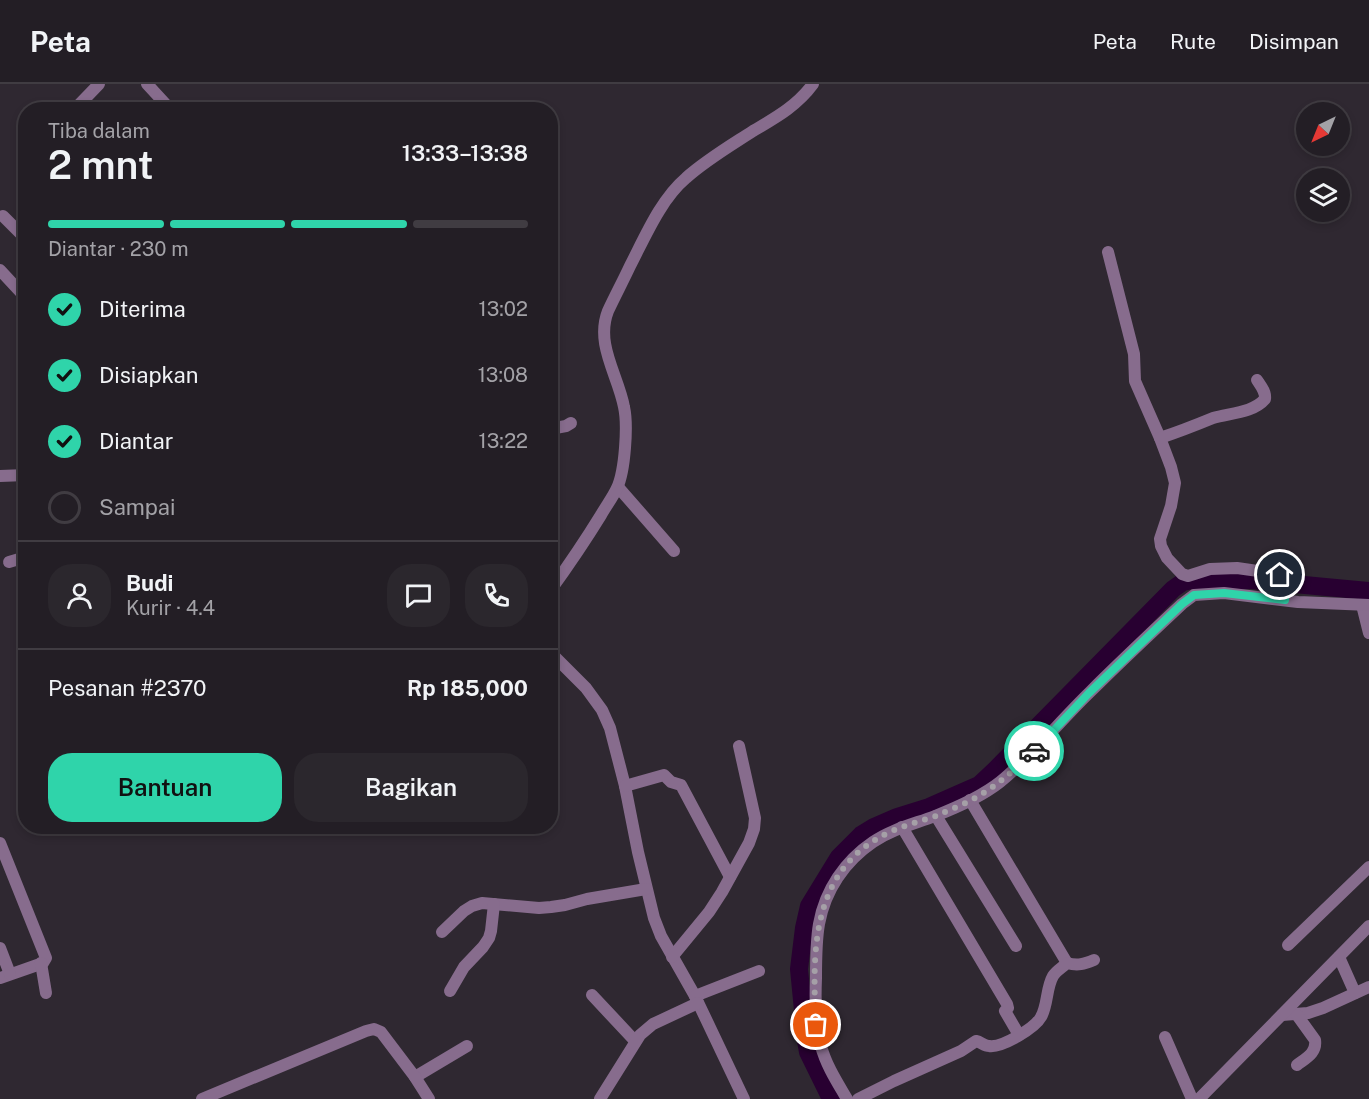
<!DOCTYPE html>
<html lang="id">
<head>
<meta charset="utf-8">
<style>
  body { margin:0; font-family:"Public Sans",sans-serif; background:#2b272d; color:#f1f3f6; height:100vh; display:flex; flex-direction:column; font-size:22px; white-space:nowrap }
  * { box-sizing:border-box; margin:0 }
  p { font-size:20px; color:#a3a2a7 }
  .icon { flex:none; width:33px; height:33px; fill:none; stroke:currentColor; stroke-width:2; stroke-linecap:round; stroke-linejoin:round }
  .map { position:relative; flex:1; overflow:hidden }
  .sheet { position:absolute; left:18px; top:18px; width:540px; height:732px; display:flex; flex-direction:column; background:#231e25; border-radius:24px; box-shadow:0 3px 9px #0003,0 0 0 2px #403c42 }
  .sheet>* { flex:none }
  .needle { width:39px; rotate:223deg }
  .fabs { position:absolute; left:1296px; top:18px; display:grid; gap:12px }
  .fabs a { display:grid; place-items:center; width:54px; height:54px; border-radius:50%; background:#231e25; box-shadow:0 3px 9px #0003,0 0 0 2px #403c42; font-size:30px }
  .pin { position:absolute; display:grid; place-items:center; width:51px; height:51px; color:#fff; margin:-26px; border:3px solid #fff; border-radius:50%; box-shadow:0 2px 6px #0007 }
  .courier { position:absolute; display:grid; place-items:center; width:60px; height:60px; margin:-30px; border:4px solid #2fd4aa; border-radius:50%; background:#fff; color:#222; box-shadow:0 2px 8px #0007 }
  .headline em { font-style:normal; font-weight:600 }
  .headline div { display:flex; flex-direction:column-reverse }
  .headline { display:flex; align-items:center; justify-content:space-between; height:102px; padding:0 30px }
  h1 { font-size:39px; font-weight:600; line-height:45px }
  .bar { display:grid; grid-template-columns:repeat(4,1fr); gap:9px 6px; align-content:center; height:72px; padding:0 30px }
  .bar i { height:8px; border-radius:4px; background:#403c42 }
  .bar .selected { background:#2fd4aa }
  .bar p { grid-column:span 4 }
  .line { display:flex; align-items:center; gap:15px; padding:0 30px; border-top:2px solid #403c42 }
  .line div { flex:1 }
  .round { display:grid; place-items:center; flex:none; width:63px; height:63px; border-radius:24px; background:#2b272d }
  ol { padding:0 30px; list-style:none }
  li { display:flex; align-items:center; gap:18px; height:66px }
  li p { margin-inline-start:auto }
  li .icon { padding:6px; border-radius:50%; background:#2fd4aa; color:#111; stroke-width:4 }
  li:last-child { color:#a3a2a7 }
  li i { width:33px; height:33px; border:3px solid #403c42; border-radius:50% }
  .primary-button { display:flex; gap:12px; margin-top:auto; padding:12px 30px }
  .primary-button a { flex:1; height:69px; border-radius:24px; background:#2fd4aa; color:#111; font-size:24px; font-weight:600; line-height:69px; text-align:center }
  .primary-button a+a { background:#2b272d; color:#f1f3f6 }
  header { display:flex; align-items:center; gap:36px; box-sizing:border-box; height:84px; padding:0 30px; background:#231e25; border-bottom:2px solid #403c42 }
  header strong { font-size:28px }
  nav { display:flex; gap:33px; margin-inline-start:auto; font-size:21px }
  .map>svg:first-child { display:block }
</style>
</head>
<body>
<header>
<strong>Peta</strong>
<nav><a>Peta</a><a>Rute</a><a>Disimpan</a></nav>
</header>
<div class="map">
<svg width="1369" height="1015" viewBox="0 0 1369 1015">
  <rect width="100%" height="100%" fill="#2f2831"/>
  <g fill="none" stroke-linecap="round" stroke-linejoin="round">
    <!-- river -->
    <path stroke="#280031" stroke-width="18" d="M831 1015 808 968 806 957 799 885 804 844 809 822 839 773 861 751 874 743 897 733 929 723 963 708 979 701 995 686 1173 505 1183 498 1192 496H1251L1369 507"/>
    <!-- minor -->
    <g stroke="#876c8d" stroke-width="12">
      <path d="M147 0 171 26"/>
      <path d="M74 26 99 0"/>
      <path d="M3 132 26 155"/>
      <path d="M1108 168 1134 270 1135 297 1160 354 1171 383 1175 399 1171 422 1160 455 1161 462 1167 474 1182 490 1188 492 1210 485 1237 484 1286 491 1287 492 1285 516"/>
      <path d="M0 186 26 214"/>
      <path d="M550 345 566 342 571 339"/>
      <path d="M1160 354C1178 348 1196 341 1213 334 1230 329 1253 329 1265 315 1266 308 1261 302 1257 296"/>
      <path d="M0 392 26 391"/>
      <path d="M618 403 674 467"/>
      <path d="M9 478 26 473"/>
      <path d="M550 507C568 482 585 457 601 431 606 422 613 413 617 404 625 387 628 341 624 323 618 291 595 260 608 227 615 212 623 197 630 182 645 153 661 115 686 94 706 76 730 62 753 47 775 34 797 22 813 0"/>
      <path d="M1362 521 1369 549"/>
      <path d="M550 568 586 604 602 626 610 644 625 702 638 768 654 834 661 852 695 912 744 1015"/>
      <path d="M625 702 664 691 671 698 681 701 730 793"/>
      <path d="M970 716 1067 879"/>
      <path d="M936 732 1016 862"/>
      <path d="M902 743 1007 920 1008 924 1005 927 1019 951"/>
      <path d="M0 759 46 874 43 879 0 894"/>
      <path d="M442 848 464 827 472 822 482 819 539 824 551 823 565 821 587 815 646 805"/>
      <path d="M1288 861 1369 783"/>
      <path d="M0 864 10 890"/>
      <path d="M672 873 709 828 722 808 749 759 754 745 755 734 739 662"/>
      <path d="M1339 873 1355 909"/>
      <path d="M41 879 46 909"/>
      <path d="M450 907 464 883 483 863 489 854 491 847 494 820"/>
      <path d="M592 911 635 957"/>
      <path d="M695 912 759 887"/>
      <path d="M1282 931 1308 929 1323 924 1369 903"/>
      <path d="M1165 953 1192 1015"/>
      <path d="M1297 981C1306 974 1317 969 1315 956L1297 931"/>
      <path d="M415 993 467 962"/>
      <path d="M202 1015 366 947 374 945 381 948 415 993 429 1015"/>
      <path d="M600 1015 640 951 653 940 698 919"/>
      <path d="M847 1015C837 998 826 981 821 962 815 940 815 917 816 894 816 876 816 857 819 840 825 806 845 777 873 758 892 745 914 740 935 732 958 723 981 713 1000 698 1033 671 1059 638 1090 608 1120 578 1151 549 1182 520L1194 511 1224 509 1298 518 1369 521"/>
      <path d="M858 1015 894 997 961 967 976 957C981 958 984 962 989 962 1002 964 1035 944 1041 933 1048 921 1046 904 1053 892 1056 887 1063 883 1067 879 1078 882 1084 880 1094 876"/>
      <path d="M1199 1015 1369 842"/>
    </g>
  </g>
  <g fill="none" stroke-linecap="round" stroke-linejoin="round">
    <!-- done -->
    <path stroke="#a5a0a7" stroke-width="6" stroke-dasharray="0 10.8" d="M816 941C812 865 811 783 892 747 906 741 921 737 936 732 952 725 970 718 985 708 1003 697 1019 681 1034 667"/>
    <!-- route -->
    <path stroke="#2fd4aa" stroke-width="8" d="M1034 667 1089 609 1182 520 1194 511 1224 509 1285 516 1287 492 1286 491H1280"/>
  </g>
</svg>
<div class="fabs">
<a><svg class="needle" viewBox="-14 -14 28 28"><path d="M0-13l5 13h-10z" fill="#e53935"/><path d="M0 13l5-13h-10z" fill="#a3a2a7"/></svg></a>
<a><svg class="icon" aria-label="layers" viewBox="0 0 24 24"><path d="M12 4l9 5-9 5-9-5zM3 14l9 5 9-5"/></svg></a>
</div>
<div class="pin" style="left:816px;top:941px;background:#ea580c"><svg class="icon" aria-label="bag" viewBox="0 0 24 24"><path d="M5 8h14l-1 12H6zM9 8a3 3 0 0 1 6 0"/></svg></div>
<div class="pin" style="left:1280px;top:491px;background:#1f2937"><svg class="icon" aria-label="home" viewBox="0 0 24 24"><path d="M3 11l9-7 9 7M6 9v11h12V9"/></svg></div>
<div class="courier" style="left:1034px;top:667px"><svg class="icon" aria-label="car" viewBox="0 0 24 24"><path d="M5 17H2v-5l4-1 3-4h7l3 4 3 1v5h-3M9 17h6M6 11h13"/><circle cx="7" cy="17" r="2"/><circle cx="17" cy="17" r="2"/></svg></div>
<section class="sheet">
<div class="headline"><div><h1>2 mnt</h1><p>Tiba dalam</p></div><em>13:33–13:38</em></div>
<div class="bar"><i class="selected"></i><i class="selected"></i><i class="selected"></i><i></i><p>Diantar · 230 m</p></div>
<ol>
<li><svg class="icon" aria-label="check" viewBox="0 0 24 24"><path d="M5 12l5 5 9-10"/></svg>Diterima<p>13:02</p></li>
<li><svg class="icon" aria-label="check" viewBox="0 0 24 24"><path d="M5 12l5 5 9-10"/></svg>Disiapkan<p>13:08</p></li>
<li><svg class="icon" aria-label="check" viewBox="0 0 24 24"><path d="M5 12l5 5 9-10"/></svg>Diantar<p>13:22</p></li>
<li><i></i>Sampai</li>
</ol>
<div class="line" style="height:108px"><a class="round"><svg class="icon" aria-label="person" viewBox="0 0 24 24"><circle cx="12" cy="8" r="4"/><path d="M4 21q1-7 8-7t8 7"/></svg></a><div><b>Budi</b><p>Kurir · 4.4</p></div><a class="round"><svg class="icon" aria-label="chat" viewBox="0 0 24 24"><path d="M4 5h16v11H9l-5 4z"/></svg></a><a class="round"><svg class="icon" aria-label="phone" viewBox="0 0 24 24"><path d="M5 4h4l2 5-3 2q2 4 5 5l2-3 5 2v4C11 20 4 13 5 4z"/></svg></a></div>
<div class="line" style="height:78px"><div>Pesanan #2370</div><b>Rp 185,000</b></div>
<div class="primary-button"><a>Bantuan</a><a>Bagikan</a></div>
</section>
</div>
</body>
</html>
